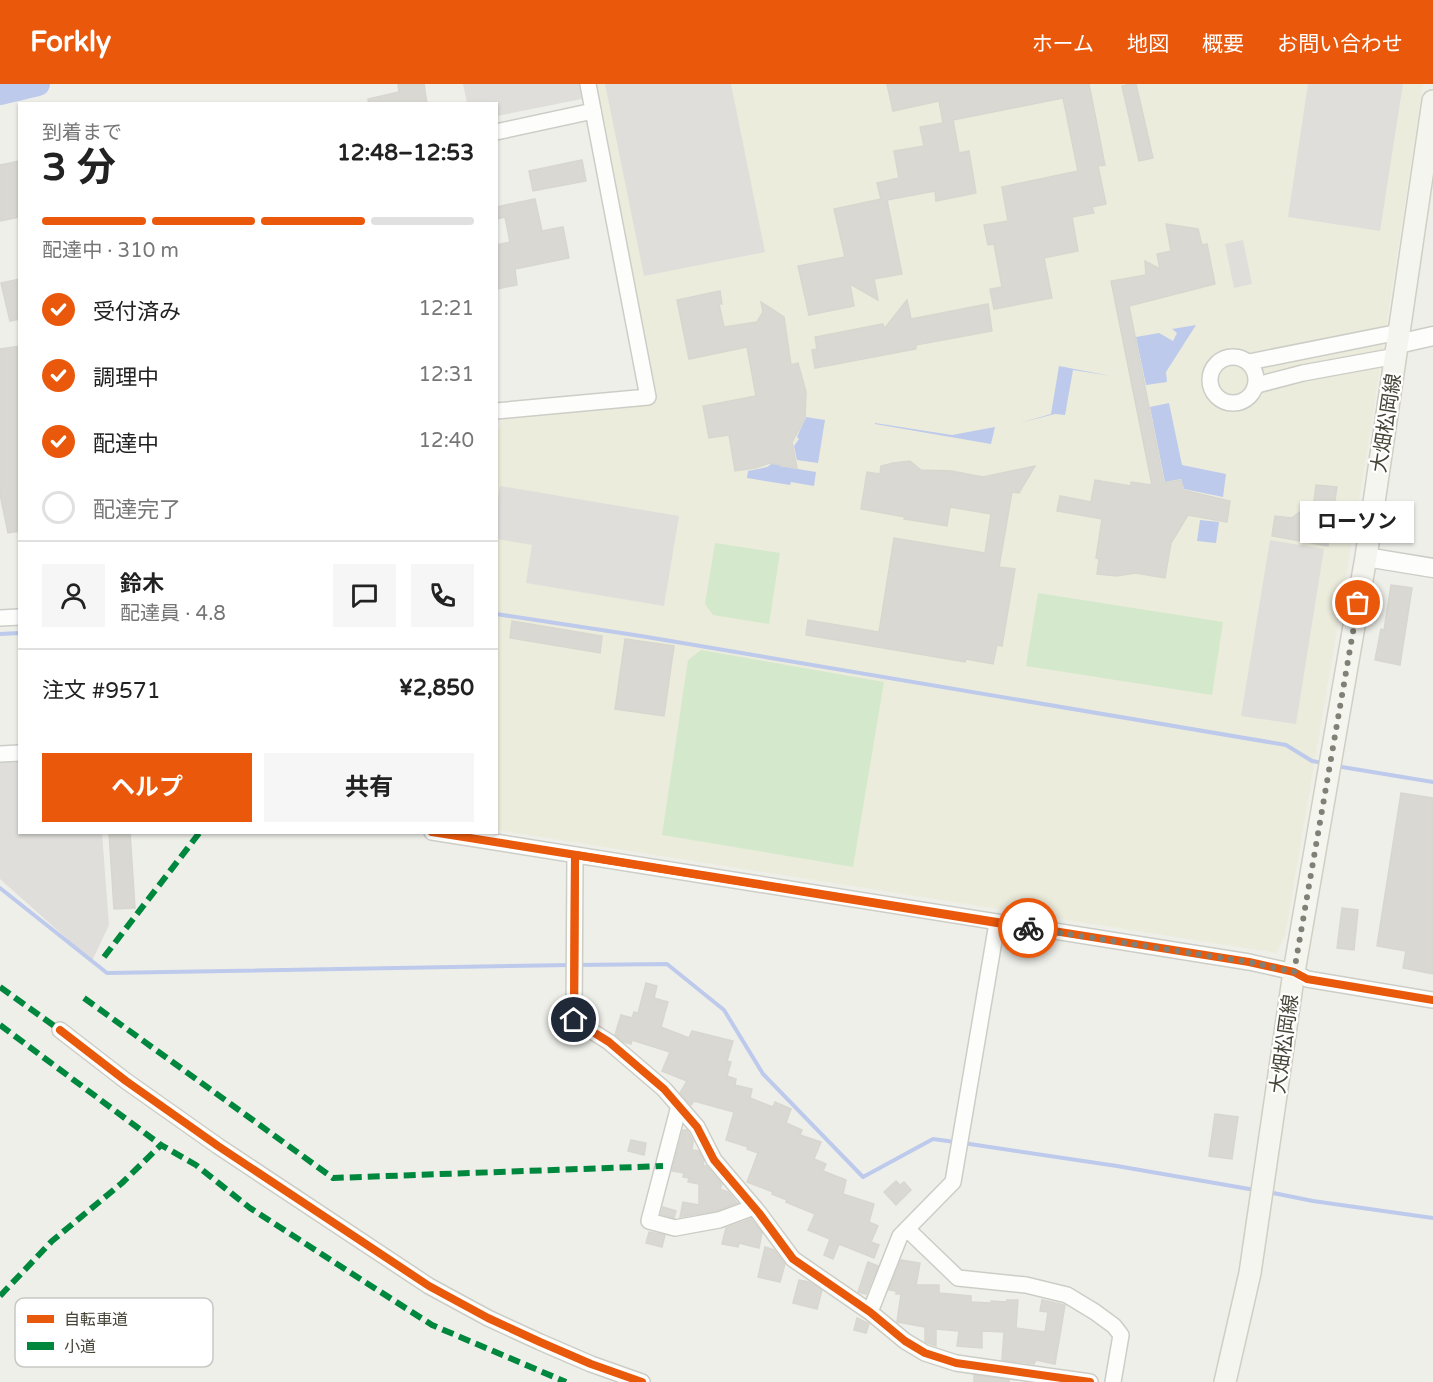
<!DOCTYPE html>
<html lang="ja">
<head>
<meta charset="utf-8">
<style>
  body { margin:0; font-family:"Varela Round","Noto Sans JP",sans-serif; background:#f6f6f6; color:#222; height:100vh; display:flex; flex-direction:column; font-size:22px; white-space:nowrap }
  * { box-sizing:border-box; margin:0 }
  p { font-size:20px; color:#767676 }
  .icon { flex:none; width:33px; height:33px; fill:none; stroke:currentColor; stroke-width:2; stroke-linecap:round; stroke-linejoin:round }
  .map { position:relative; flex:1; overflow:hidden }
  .drawer { position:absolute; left:18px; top:18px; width:480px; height:732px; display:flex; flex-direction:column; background:#fff; border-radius:0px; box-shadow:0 2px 4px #0004 }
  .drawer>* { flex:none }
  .pin { position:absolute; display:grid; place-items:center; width:51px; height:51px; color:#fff; margin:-26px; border:3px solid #fff; border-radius:50%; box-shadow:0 2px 6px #0007 }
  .courier { position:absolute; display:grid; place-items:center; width:60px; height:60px; margin:-30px; border:4px solid #ea580c; border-radius:50%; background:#fff; color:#222; box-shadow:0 2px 8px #0007 }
  .bubble { position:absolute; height:42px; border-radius:0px; background:#fff; box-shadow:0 2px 4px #0004; font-size:20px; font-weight:700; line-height:42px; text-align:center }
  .overview em { font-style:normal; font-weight:700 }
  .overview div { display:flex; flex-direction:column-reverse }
  .overview { display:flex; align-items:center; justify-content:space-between; height:102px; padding:0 24px }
  h1 { font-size:39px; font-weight:700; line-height:45px }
  .bar { display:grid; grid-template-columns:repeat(4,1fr); gap:9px 6px; align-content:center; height:72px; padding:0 24px }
  .bar i { height:8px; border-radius:4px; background:#e0e0e0 }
  .bar .selected { background:#ea580c }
  .bar p { grid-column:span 4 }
  .line { display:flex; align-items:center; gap:15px; padding:0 24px; border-top:2px solid #e0e0e0 }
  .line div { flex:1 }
  .round { display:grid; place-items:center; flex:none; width:63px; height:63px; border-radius:0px; background:#f6f6f6 }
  ol { padding:0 24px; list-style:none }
  li { display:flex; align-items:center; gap:18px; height:66px }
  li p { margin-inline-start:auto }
  li .icon { padding:6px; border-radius:50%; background:#ea580c; color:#fff; stroke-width:4 }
  li:last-child { color:#767676 }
  li i { width:33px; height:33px; border:3px solid #e0e0e0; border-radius:50% }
  .primary-button { display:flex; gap:12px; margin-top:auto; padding:12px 24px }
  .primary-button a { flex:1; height:69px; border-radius:0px; background:#ea580c; color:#fff; font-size:24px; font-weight:700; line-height:69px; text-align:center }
  .primary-button a+a { background:#f6f6f6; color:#222 }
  header { display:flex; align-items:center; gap:36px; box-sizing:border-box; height:84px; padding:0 30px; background:#ea580c; color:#fff }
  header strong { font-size:28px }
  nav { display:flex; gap:33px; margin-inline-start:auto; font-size:21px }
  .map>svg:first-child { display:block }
</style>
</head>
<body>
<header>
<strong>Forkly</strong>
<nav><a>ホーム</a><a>地図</a><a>概要</a><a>お問い合わせ</a></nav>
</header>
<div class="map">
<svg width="1433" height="1298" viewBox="0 0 1433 1298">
  <rect width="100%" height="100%" fill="#efefea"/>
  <!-- education -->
  <path fill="#ececdd" d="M594 0H1423L1368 362 1285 852 1276 869 497 746 496 350 505 331 656 316Z"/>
  <!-- green -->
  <g fill="#d4e8cc">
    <path d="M715 459 780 469 769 540 713 531 705 520Z"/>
    <path d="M1038 509 1223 538 1212 611 1026 582Z"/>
    <path d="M701 566 884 598 853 783 662 751 688 576Z"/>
  </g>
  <!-- parking -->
  <g fill="#dfdeda">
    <path d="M463 0H579L582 15 497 32 496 20 467 19Z"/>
    <path d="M605 0H731L765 168 644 192Z"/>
    <path d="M1308 0H1403L1380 147 1288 133Z"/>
    <path d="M1243 156 1252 200 1234 204 1225 160Z"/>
    <path d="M500 402 679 432 664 522 526 499 532 461 497 455V422Z"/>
    <path d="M1270 456 1324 465 1296 640 1241 632Z"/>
    <path d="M19 676 20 748 102 749 109 841 92 877 0 795V677Z"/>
  </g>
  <!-- water -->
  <g fill="#bdcaeb">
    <path d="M1196 241 1166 288 1167 298 1146 301 1136 253 1159 249 1173 257 1177 249 1172 245Z"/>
    <path d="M1059 282 1111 292 1073 286 1065 331 1055 330 1019 339 1051 330Z"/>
    <path d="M1169 319 1182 381 1226 390 1223 413 1184 405 1181 395 1165 398 1150 323Z"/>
    <path d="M806 333 825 336 818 379 797 376 794 362 799 355 797 353Z"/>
    <path d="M875 339 952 351 995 343 991 360 875 340Z"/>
    <path d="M782 373 780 382 816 388 814 402 791 398 790 401 747 394 748 387 767 383Z"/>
    <path d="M1200 436 1219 438 1216 459 1197 457Z"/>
  </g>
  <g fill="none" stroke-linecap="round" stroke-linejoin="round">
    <!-- stream -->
    <g stroke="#bdcaeb" stroke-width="4">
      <path d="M496 530 641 552 1286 661 1312 677 1323 679"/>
      <path d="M0 550 20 549"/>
      <path d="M1336 682 1433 698"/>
      <path d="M0 804 107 889 570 881"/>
      <path d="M577 881 667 880 724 926 763 990 863 1093 933 1055 955 1058"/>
      <path d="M963 1059 1117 1082 1255 1106"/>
      <path d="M1268 1108 1313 1117 1433 1134"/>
    </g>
    <!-- river -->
    <path stroke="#bdcaeb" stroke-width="24" d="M0 9 38 0"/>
  </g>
  <!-- building -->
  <g fill="#d9d8d2" stroke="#d7d7d0" stroke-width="1.5">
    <path d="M398 0H424L427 20H369L368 15 399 8Z"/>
    <path d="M887 0H1089L1105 81 1098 82 1106 120 1092 123 1094 129 1072 133 1078 167 1044 174 1052 214 994 225 990 205 1002 203 994 160 988 161 984 141 1008 137 1002 103 1078 87 1063 14 953 36 959 69 969 67 976 109 936 117 935 107 887 116 902 190 874 195 878 216 850 200 854 222 809 231 798 182 845 173 834 125 881 115 877 99 899 94 894 67 924 62 920 43 943 39 939 17 893 27Z"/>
    <path d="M1131 0H1136L1153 74 1139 77 1122 2Z"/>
    <path d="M582 76 586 97 533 107 529 87Z"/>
    <path d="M20 77V133L0 137V81Z"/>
    <path d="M535 115 542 147 563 143 569 174 515 185 517 201 496 205V161L510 158 505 133 496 135V123Z"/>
    <path d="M1166 140 1198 145 1202 161 1207 160 1215 200 1129 222 1164 399 1181 396 1183 406 1230 417 1227 438 1188 431 1171 459 1165 494 1135 489 1117 492 1097 490 1099 475 1096 474 1102 435 1057 427 1060 412 1091 418 1095 396 1131 402V398L1152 401 1111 197 1146 191 1145 177 1160 185 1157 170 1171 167Z"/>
    <path d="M20 195V235L10 237 1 199Z"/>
    <path d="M720 207 722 220H719L724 243 757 238 763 228 761 218 784 233 791 281 798 279 806 308 805 335 792 358 797 384 770 379 755 384 735 387 729 351 709 354 703 322 756 312 747 263 689 275 677 216Z"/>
    <path d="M907 216 911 235 988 220 992 247 916 261V265L815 284 812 266 817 265 815 253 883 240 884 245Z"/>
    <path d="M20 262V447L8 449 0 410V265Z"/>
    <path d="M910 377 921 386 951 387 983 393 1035 382 1019 409 1012 408 999 483 1015 485 1002 562 997 561 993 580 966 575 965 578 806 551 808 536 879 548 894 454 985 469 991 430 950 423 947 442 904 435 905 433 861 425 867 388 880 390 881 382 893 379Z"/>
    <path d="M1316 401 1337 403 1328 462 1272 452 1275 432 1292 434 1314 417Z"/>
    <path d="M1391 501 1412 504 1400 581 1375 576 1381 545 1384 546Z"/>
    <path d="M512 537 602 552 600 569 510 554Z"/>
    <path d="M625 555 674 562 664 632 615 625Z"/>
    <path d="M1401 709 1433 714V890L1403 884 1406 867 1377 862Z"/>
    <path d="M109 748H130L135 824 114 825Z"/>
    <path d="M1342 824 1358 826 1354 866 1337 864Z"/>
    <path d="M646 899 657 902 654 914 668 918 661 943 689 954 692 947 733 957 727 977 731 978 727 992 736 995 735 1001 752 1005 750 1014 773 1023 775 1018 791 1025 786 1039 802 1046 800 1051 821 1058 814 1075 826 1080 823 1087 846 1096 843 1110 874 1120 869 1138 878 1142 871 1158 879 1161 874 1174 839 1160 833 1175 824 1171 830 1155 808 1146 815 1130 786 1118 787 1116 772 1110 773 1108 747 1098 758 1069 747 1065 748 1063 726 1056 734 1028 694 1017 691 1021 680 1009 687 997 662 987 670 968 632 956 631 960 624 958 615 951 621 931 632 934 634 928 638 929Z"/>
    <path d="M1215 1030 1238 1033 1232 1075 1209 1072Z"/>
    <path d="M683 1046H687L693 1057 692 1066 699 1067 704 1077 703 1081 706 1082 722 1100 720 1105 728 1108 737 1119 716 1127 680 1133 683 1118 699 1121V1100L688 1098 689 1094 683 1093 684 1089 672 1087Z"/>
    <path d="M631 1056 646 1059 644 1071 628 1067Z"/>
    <path d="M896 1097 900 1101 904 1098 911 1106 896 1121 884 1108Z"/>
    <path d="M663 1123 676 1127 674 1134 661 1130Z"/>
    <path d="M751 1135 762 1149 759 1164 739 1159 738 1163 722 1160 726 1144Z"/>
    <path d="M649 1148 665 1151 662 1163 646 1159Z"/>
    <path d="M765 1163 774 1166 785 1180 780 1198 758 1193Z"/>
    <path d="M901 1176 920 1179 916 1201H939V1209L971 1212V1218L991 1219V1217L1007 1218V1216H1018L1016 1244 1045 1248 1048 1228 1040 1227 1042 1216 1065 1221 1055 1280 1036 1276 1034 1280 1002 1276 1004 1248 982 1247V1264L957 1262 959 1247 936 1245V1262L925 1258V1243L897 1238 901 1210H896V1207L889 1206Z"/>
    <path d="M868 1178 878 1182 866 1210 858 1208Z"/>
    <path d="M799 1196 809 1198 822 1206 817 1225 793 1219Z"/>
    <path d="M857 1234 869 1240 866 1249 854 1246Z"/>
    <path d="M974 1291 1009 1296V1298H974Z"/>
  </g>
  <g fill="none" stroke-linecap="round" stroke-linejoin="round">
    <!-- minor casing -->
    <g stroke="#cdcdc7" stroke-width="18">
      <g id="minor">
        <path d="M496 48 593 27"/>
        <circle cx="1233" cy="296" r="23"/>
        <path d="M1249 278 1399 248"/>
        <path d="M1257 301 1303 289 1396 272"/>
        <path d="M496 327 648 313 588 0"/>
        <path d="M0 534 20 533"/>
        <path d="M0 670 20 669"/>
        <path d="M432 748 1249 878 1294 888 1307 895 1433 916"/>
        <path d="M575 771 574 936 609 958 664 1005 697 1043 714 1076 759 1129 793 1175 870 1228 905 1257 925 1269 956 1279 1090 1298"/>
        <path d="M60 946 126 997 218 1062 429 1202 488 1234 540 1258 591 1280 642 1298"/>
        <path d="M679 1022 649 1137 675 1144 719 1136 754 1123"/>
        <path d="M907 1145 958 1194 1026 1201 1067 1211 1095 1228 1114 1242 1121 1251 1113 1298"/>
        <path d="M870 1228 900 1152 953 1098 997 839"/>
      </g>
    </g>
    <!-- tertiary casing -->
    <g stroke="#cdcdc7" stroke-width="21">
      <g id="tertiary">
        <path d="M1398 260 1433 252"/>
        <path d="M1366 473 1433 484"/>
      </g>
    </g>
    <!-- secondary casing -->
    <g stroke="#cfcfc3" stroke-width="24">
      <path id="secondary" d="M1225 1298 1250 1189 1294 888 1366 473 1433 17"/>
    </g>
    <!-- minor -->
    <use href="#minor" stroke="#fdfdfc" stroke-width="15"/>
    <!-- tertiary -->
    <use href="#tertiary" stroke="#fdfdfc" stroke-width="18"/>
    <!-- secondary -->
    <use href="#secondary" stroke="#f5f5ef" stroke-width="21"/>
    <!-- quiet -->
    <g stroke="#00873e" stroke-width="6" stroke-dasharray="12 6" stroke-linecap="butt">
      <path d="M104 873 200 748"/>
      <path d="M0 903 60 946"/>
      <path d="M84 914 333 1094 663 1082"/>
      <path d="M0 941 161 1061"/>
      <path d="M0 1212 52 1157 122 1099 161 1061 196 1081 250 1124 432 1241 566 1298"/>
    </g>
    <!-- cycleway casing -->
    <g stroke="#fff" stroke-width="11">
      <g id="cycleway">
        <path d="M432 748 1249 878 1294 888 1307 895 1433 916"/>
        <path d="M575 771 574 936 609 958 664 1005 697 1043 714 1076 759 1129 793 1175 870 1228 905 1257 925 1269 956 1279 1090 1298"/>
        <path d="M60 946 126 997 218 1062 429 1202 488 1234 540 1258 591 1280 642 1298"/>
      </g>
    </g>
    <!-- cycleway -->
    <use href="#cycleway" stroke="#e8590c" stroke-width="8"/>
  </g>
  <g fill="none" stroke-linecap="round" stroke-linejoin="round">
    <!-- done -->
    <path stroke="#808076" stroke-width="6" stroke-dasharray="0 10.8" d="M1028 844 1249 878 1294 888 1358 519"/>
    <!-- route -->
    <path stroke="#ea580c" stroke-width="8" d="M574 936 575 771 1028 844"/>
  </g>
  <g text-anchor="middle" stroke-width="4.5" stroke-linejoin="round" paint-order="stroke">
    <!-- street labels -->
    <g font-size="20" fill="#454437" stroke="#fff">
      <text transform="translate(1386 339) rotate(-81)" y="7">大畑松岡線</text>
      <text transform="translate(1284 960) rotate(-82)" y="7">大畑松岡線</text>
    </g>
  </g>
  <!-- legend -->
  <rect x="15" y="1214" width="198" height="69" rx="9" fill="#fff" stroke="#c7c7c3" stroke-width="1.5"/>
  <rect x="27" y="1231" width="27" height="8" fill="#e8590c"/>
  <rect x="27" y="1258" width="27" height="8" fill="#00873e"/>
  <g font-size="16" fill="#454437">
    <text x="64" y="1241">自転車道</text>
    <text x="64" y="1268">小道</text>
  </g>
</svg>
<div class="pin" style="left:1358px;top:519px;background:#ea580c"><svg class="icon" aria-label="bag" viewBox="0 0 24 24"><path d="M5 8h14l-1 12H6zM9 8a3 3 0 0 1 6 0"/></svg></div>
<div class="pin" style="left:574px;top:936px;background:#1f2937"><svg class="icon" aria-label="home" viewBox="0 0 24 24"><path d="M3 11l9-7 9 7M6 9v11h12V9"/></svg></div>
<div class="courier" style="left:1028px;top:844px"><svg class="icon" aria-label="bike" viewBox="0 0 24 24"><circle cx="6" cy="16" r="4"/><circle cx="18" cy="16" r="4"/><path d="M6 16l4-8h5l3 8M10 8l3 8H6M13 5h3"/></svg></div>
<div class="bubble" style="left:1300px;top:417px;width:114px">ローソン</div>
<section class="drawer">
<div class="overview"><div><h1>3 分</h1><p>到着まで</p></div><em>12:48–12:53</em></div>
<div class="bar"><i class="selected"></i><i class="selected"></i><i class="selected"></i><i></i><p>配達中 · 310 m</p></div>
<ol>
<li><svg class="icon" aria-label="check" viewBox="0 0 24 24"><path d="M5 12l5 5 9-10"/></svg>受付済み<p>12:21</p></li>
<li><svg class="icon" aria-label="check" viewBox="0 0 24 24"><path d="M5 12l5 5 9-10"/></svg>調理中<p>12:31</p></li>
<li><svg class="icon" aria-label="check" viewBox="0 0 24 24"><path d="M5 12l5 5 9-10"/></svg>配達中<p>12:40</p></li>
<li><i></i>配達完了</li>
</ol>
<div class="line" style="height:108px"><a class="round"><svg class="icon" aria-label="person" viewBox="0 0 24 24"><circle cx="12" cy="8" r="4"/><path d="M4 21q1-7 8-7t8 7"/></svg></a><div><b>鈴木</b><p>配達員 · 4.8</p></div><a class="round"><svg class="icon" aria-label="chat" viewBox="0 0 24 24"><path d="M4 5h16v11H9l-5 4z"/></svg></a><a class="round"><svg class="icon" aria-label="phone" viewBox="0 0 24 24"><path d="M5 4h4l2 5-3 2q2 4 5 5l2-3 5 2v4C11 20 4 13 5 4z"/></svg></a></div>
<div class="line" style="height:78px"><div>注文 #9571</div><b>¥2,850</b></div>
<div class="primary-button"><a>ヘルプ</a><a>共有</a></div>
</section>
</div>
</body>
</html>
